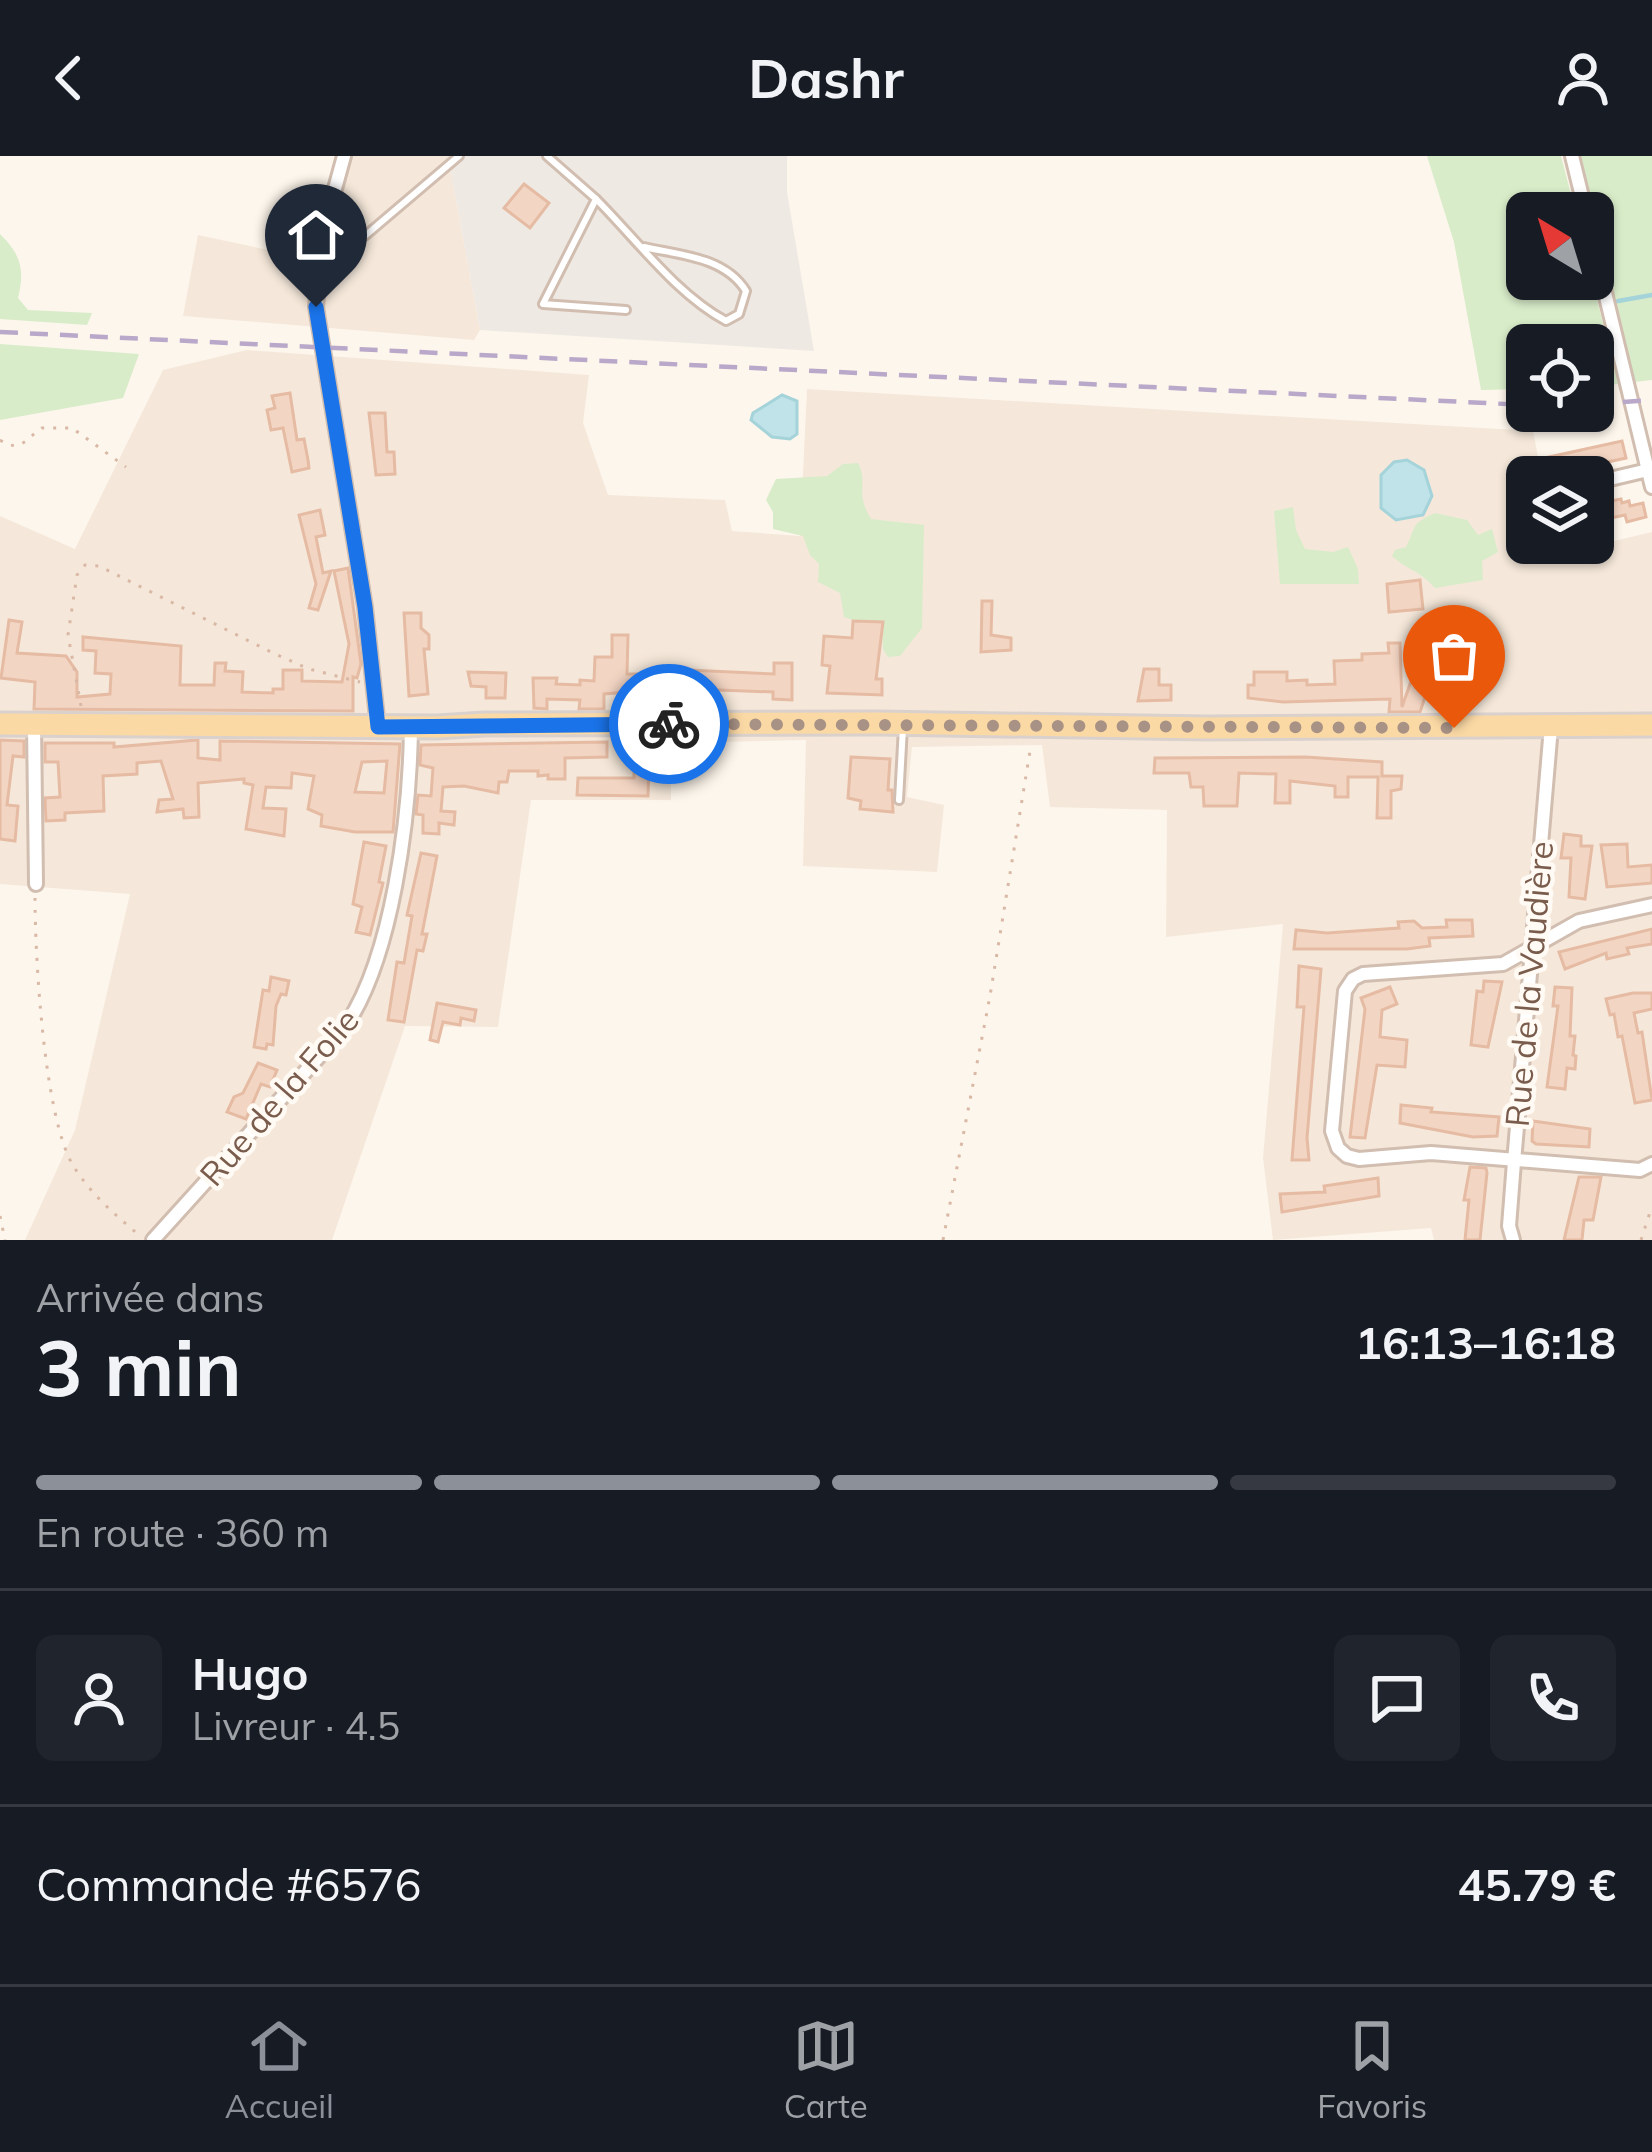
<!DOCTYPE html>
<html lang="fr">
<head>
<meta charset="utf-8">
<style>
  body { margin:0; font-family:Mulish,sans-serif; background:#20242c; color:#f1f3f6; height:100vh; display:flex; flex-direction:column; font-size:45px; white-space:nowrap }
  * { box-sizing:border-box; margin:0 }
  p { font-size:39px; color:#9ea1a6 }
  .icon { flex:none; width:66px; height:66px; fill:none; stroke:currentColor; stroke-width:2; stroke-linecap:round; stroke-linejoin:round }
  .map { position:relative; height:1084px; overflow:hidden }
  .drawer { display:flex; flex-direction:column; background:#171b24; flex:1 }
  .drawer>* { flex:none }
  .needle { width:78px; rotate:322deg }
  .controls { position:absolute; left:1506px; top:36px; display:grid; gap:24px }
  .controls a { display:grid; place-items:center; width:108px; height:108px; border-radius:18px; background:#171b24; box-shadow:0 3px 9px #0004; font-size:60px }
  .pin { position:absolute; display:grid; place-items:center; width:102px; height:102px; color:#fff; margin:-123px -51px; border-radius:50% 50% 50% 0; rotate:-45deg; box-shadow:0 0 12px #0007 }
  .pin .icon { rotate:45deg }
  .courier { position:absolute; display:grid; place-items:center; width:120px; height:120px; margin:-60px; border:9px solid #1a73e8; border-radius:50%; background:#fff; color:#222; box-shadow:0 3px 15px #0007 }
  .overview em { font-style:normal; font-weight:700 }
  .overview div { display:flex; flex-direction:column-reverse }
  .overview { display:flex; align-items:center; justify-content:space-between; height:204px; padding:0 36px }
  h1 { font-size:78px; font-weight:700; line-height:90px }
  .bar { display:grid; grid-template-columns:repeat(4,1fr); gap:18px 12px; align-content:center; height:144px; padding:0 36px }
  .bar i { height:15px; border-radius:9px; background:#363941 }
  .bar .current { background:#8c9099 }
  .bar p { grid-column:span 4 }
  .line { display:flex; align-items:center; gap:30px; padding:0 36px; border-top:3px solid #363941 }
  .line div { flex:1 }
  .round { display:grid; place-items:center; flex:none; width:126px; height:126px; border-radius:18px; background:#20242c }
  header { display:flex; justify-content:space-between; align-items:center; height:156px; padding:0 36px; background:#171b24; font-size:54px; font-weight:700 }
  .dock { display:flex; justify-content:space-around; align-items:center; height:168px; border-top:3px solid #363941; background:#171b24; font-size:33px; color:#9ea1a6 }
  .dock a { display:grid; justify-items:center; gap:6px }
  .dock .current { color:#8c9099 }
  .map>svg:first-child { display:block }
</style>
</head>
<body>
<header><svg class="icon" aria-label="back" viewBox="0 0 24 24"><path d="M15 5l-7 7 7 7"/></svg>Dashr<svg class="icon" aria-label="person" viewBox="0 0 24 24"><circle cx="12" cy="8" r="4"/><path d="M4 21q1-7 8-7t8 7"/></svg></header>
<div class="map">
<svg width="1652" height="1084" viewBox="0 0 1652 1084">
  <rect width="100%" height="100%" fill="#fdf6ec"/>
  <!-- residential -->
  <g fill="#f5e8da">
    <path d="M348 0H448L480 174 474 184 183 160 198 79 325 106 331 63Z"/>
    <path d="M247 194 589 219 583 267 608 339 725 344 732 375 800 380 807 233 1533 275 1542 321H1527V387H1556L1559 398 1652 376V1084H1434L1431 1072 1273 1084 1263 1002 1283 768 1166 781 1167 654 1050 651 1042 589 912 591 907 641 944 649 937 716 803 710 806 584 671 587V644H531L498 871 405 870 332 1084H25L75 974 130 738 0 728V360L75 393 163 214Z"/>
  </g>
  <!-- industrial -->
  <path fill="#efe9e4" d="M448 0H787V36L814 195 480 174Z"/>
  <!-- green -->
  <g fill="#d8ecc9">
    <path d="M1427 0H1561L1576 57H1527V123H1592L1618 228 1593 230V189H1527V233L1481 234 1454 86Z"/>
    <path d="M1581 0H1652V224L1634 226Z"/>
    <path d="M0 78C21 99 25 113 18 142L28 154 92 157 87 169 0 163Z"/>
    <path d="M0 188 139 198 123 242 0 264Z"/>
    <path d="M858 307C869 328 854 335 871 363L924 369 922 472 900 500 888 501 883 493 882 465 860 466 844 461 840 437 818 426 819 408 810 399 803 380 773 373V356L766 344 776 323 827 320 843 308Z"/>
    <path d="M1293 351 1296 374 1305 393 1333 396 1348 391 1358 413 1359 428H1280L1274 355Z"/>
    <path d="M1435 357 1467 364 1478 379 1492 373 1498 396 1482 405 1483 424 1435 432C1418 413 1407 414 1392 400L1395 394 1406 391C1417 370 1410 368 1435 357Z"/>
  </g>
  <!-- water -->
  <g fill="#bfe3e8" stroke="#a5d3da" stroke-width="3">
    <path d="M782 239 797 245V278L790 283 772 281 751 264 753 257Z"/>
    <path d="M1407 304 1424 314 1432 340 1423 359 1396 364 1381 352V319L1394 306Z"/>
  </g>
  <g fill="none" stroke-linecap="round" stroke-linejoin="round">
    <!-- stream -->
    <path stroke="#a5d3da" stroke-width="4.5" d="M1618 145 1652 139"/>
  </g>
  <!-- building -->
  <g fill="#f3d5c3" stroke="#e6bba3" stroke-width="3" fill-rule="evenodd">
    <path d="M524 28 549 47 530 72 504 52Z"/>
    <path d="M290 237 297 284 304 283 308 304 309 312 292 316 283 272 271 274 267 254 275 252 272 240Z"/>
    <path d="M369 257H385L387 296H394L395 318 376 319Z"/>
    <path d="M1622 285 1626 302 1543 320 1540 303Z"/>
    <path d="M1621 343 1622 347 1629 345 1630 350 1643 347 1646 361 1627 366 1625 359 1606 363 1607 369 1593 372V356L1603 353 1602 347Z"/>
    <path d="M320 354 325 379 316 381 323 417 331 415 318 454 309 452 316 428 299 359Z"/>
    <path d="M348 412 361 508 357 522 353 521V555L34 553 35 526 1 522 9 464 22 466 17 497 66 500 77 516V541L110 538 111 518 95 517 96 495 83 494V481L181 490 180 529H214L215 507H226L225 515 243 516 242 536 273 537V533H283V514H302V525L342 526 349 488 334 415Z"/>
    <path d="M1420 424 1423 453 1389 456 1387 428Z"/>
    <path d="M982 445H992L991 479 1011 482V494L981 496Z"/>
    <path d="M404 457H421V472L429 479V493H424L428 538 409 540Z"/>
    <path d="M853 465 883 466 876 523H882V539L827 537 830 510 822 509 824 480 852 482Z"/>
    <path d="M612 479H628L627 518H640V535L604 538V553H579L580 544 547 543V553L534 552 533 522H557L556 528 580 529V524L594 525 595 501H612Z"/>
    <path d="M1388 487H1400L1402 551 1418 505 1435 511 1420 556H1389L1390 543 1283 546 1248 542V529H1254V516H1287V525L1307 524V529L1335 528 1334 505 1362 504V498L1389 497Z"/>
    <path d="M774 507H792V544L773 543V536L667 532 668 513 774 518Z"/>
    <path d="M1144 513H1159V529H1171V544L1138 545Z"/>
    <path d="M468 516 506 517 505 542H486V531L471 530Z"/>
    <path d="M0 584 24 585V601L13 600 7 649 18 650 15 685 0 683Z"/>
    <path d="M198 584V602L220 604V585L400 588 393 676H355L321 670 322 659 308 653 314 620 292 617 291 632 266 631 263 652 286 653 284 680 246 673 253 629 244 627V623L198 627 199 661 184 662 183 653 157 656 159 644 173 643 161 605 137 607V618L103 620 104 655 65 657V664L46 665 45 642 60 641 58 606H45V587H114V591ZM387 605 384 637 355 636 362 606Z"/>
    <path d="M607 586V601L565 602V623H548V619L538 620V615H509L507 626H499L498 637 464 630 443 631 441 655 455 656 454 669 439 667V678L423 677V659L416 658 418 639 431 640 433 612 420 609 421 589Z"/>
    <path d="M634 586H659V608H649L648 640 577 639 578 622H634Z"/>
    <path d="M851 601 890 603 888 634H892L893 656 860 653 861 645 848 642Z"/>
    <path d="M1155 602 1305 601 1382 606V620H1402L1401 633 1391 635V662H1377L1378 621H1348V641H1335V630L1290 625V647H1275L1276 618 1239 617 1237 650H1204L1203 631H1191L1189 617H1154Z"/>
    <path d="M1564 678 1581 680V690H1592L1585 743 1569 741 1571 702H1561Z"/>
    <path d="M364 686 386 690 379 726 383 727 370 779 356 776 362 751 353 748Z"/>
    <path d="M1627 688 1628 711 1652 709V727L1607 731 1601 689Z"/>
    <path d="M421 697 437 700 422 778H427L423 795 417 794 404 866 388 864 397 806 404 807 412 760 407 759Z"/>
    <path d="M1446 764H1472L1473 780 1429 782 1430 790 1407 793H1294L1296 774 1327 777 1399 772 1398 766 1414 765 1422 772 1447 771Z"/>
    <path d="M1652 773V788L1627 792 1629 798 1607 803 1606 797 1565 813 1559 796Z"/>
    <path d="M1299 810 1321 813 1307 982 1309 1004H1292L1304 851H1297Z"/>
    <path d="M271 821 289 825 286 839 281 838 276 850 273 889 267 888 266 893 254 891 263 834 269 835Z"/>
    <path d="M1484 825 1502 826 1488 891 1471 889 1477 835 1483 836Z"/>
    <path d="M1390 831 1397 848 1382 854 1380 881 1407 884 1405 911 1377 909 1365 982 1350 981 1365 853 1361 842Z"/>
    <path d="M1555 831 1572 832 1570 880H1575L1573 899 1576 900 1575 913 1567 912 1565 933 1547 931 1558 850H1553Z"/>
    <path d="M1633 837H1652V853L1634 857 1638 877 1642 876 1652 944 1635 947 1622 880 1618 881 1614 858 1610 859 1606 843Z"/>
    <path d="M437 847 476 854 474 865 461 862 460 869 443 866 438 886 430 884Z"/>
    <path d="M258 907 277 914 270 931 261 928 246 963 227 956 234 941 243 937Z"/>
    <path d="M1401 949 1432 952 1431 956 1499 961 1497 980 1473 981 1400 967Z"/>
    <path d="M1533 965 1590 973 1589 991 1536 988 1532 985Z"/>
    <path d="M1470 1011 1486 1012 1487 1017 1480 1084H1465L1469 1044H1464Z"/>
    <path d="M1579 1021H1601L1593 1064H1584L1582 1084H1564Z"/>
    <path d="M1378 1022 1379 1040 1282 1056 1280 1038 1325 1036 1324 1030Z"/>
  </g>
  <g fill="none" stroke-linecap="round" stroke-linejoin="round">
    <!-- service casing -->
    <g stroke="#d1beb0" stroke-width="12">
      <g id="service">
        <path d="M547 0 596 43 543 148 626 154"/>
        <path d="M596 43C636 83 676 138 726 165L739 158 746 135C725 101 680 99 644 91"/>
        <path d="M324 91H345L366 79 459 0"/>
        <path d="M899 644 903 571"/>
      </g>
    </g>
    <!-- minor casing -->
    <g stroke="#d1beb0" stroke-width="18">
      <g id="minor">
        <path d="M344 0 322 80 316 151 365 451 378 571"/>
        <path d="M1572 0 1586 57"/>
        <path d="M1593 87 1652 331"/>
        <path d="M1593 327 1648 314"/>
        <path d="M34 569 36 728"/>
        <path d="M1652 749 1579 765 1503 808 1363 818 1353 823 1345 835 1332 975 1338 992 1347 1000 1359 1003 1431 997 1640 1014 1652 1008"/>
        <path d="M153 1084 342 875C393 806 410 657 411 571"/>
        <path d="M1513 1084 1509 1070 1514 1006 1551 571"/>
      </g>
    </g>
    <!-- primary casing -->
    <g stroke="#dad1cd" stroke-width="27">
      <path id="primary" d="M0 568 437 571 485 568 878 567 1207 572 1652 569"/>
    </g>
    <!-- path -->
    <g stroke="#d9b8a5" stroke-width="3" stroke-dasharray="3 9" stroke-linecap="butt">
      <path d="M0 284C21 298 26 282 42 272H72L126 311"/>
      <path d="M81 550 68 479 77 419 85 409 99 410 273 497 309 513 360 526"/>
      <path d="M35 742C35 801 44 964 74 1011 91 1038 115 1059 139 1079"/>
      <path d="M0 1060 5 1084"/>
      <path d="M943 1084 990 840 1031 589"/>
      <path d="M1641 1084 1652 1050"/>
    </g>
    <!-- service -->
    <use href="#service" stroke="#fff" stroke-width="6"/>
    <!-- minor -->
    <use href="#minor" stroke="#fff" stroke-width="12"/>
    <!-- primary -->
    <use href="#primary" stroke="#fbd9a5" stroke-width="21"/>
    <!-- rail -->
    <g stroke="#b9a8c9" stroke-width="4.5" stroke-dasharray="18 12" stroke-linecap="butt">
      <path d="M0 176 1527 249"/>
      <path d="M1593 248 1652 244"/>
    </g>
  </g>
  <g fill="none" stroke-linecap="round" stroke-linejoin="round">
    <!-- done -->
    <path stroke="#a89285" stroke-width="12" stroke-dasharray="0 21.6" d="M669 568 1454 572"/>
    <!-- route -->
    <path stroke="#1a73e8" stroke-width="15" d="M316 151 365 451 378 571 669 568"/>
  </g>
  <g text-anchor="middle" stroke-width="9" stroke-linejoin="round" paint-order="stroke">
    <!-- street labels -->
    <g font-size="33" fill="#7a5c4d" stroke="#fffaf3">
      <text transform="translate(1529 828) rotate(-85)" y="12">Rue de la Vaudière</text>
      <text transform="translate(279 941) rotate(-49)" y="12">Rue de la Folie</text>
    </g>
  </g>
</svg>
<div class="controls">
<a><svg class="needle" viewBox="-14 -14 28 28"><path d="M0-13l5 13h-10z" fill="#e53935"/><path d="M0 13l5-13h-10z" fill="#9ea1a6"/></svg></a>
<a><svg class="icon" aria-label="locate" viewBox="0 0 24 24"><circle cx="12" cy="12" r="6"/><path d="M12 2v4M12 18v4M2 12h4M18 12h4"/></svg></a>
<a><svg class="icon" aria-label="layers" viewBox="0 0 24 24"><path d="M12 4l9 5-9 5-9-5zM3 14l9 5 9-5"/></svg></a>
</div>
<div class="pin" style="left:1454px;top:572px;background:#ea580c"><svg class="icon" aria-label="bag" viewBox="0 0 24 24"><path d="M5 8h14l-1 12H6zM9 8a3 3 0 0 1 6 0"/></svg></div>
<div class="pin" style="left:316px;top:151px;background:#1f2937"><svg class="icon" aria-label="home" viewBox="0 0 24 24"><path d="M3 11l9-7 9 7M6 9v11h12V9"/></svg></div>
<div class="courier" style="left:669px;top:568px"><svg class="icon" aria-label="bike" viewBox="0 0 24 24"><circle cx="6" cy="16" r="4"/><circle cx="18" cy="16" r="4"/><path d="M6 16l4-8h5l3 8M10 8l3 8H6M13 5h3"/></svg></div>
</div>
<section class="drawer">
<div class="overview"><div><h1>3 min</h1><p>Arrivée dans</p></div><em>16:13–16:18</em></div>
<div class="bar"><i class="current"></i><i class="current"></i><i class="current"></i><i></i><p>En route · 360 m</p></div>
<div class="line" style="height:216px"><a class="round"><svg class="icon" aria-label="person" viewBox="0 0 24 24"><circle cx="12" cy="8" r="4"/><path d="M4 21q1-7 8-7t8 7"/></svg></a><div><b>Hugo</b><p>Livreur · 4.5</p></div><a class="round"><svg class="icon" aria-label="chat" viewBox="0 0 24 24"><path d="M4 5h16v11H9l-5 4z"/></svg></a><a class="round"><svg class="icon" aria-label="phone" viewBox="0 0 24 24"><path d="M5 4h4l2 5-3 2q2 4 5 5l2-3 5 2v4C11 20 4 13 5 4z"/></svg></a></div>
<div class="line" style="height:156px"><div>Commande #6576</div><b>45.79 €</b></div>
</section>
<nav class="dock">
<a class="current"><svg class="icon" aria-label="home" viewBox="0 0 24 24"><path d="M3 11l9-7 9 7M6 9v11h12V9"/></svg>Accueil</a>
<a><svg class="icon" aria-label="map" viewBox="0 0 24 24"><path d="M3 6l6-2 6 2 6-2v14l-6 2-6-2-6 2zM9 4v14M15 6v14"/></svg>Carte</a>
<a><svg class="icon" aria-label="saved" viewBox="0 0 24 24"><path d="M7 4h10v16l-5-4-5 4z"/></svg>Favoris</a>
</nav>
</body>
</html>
